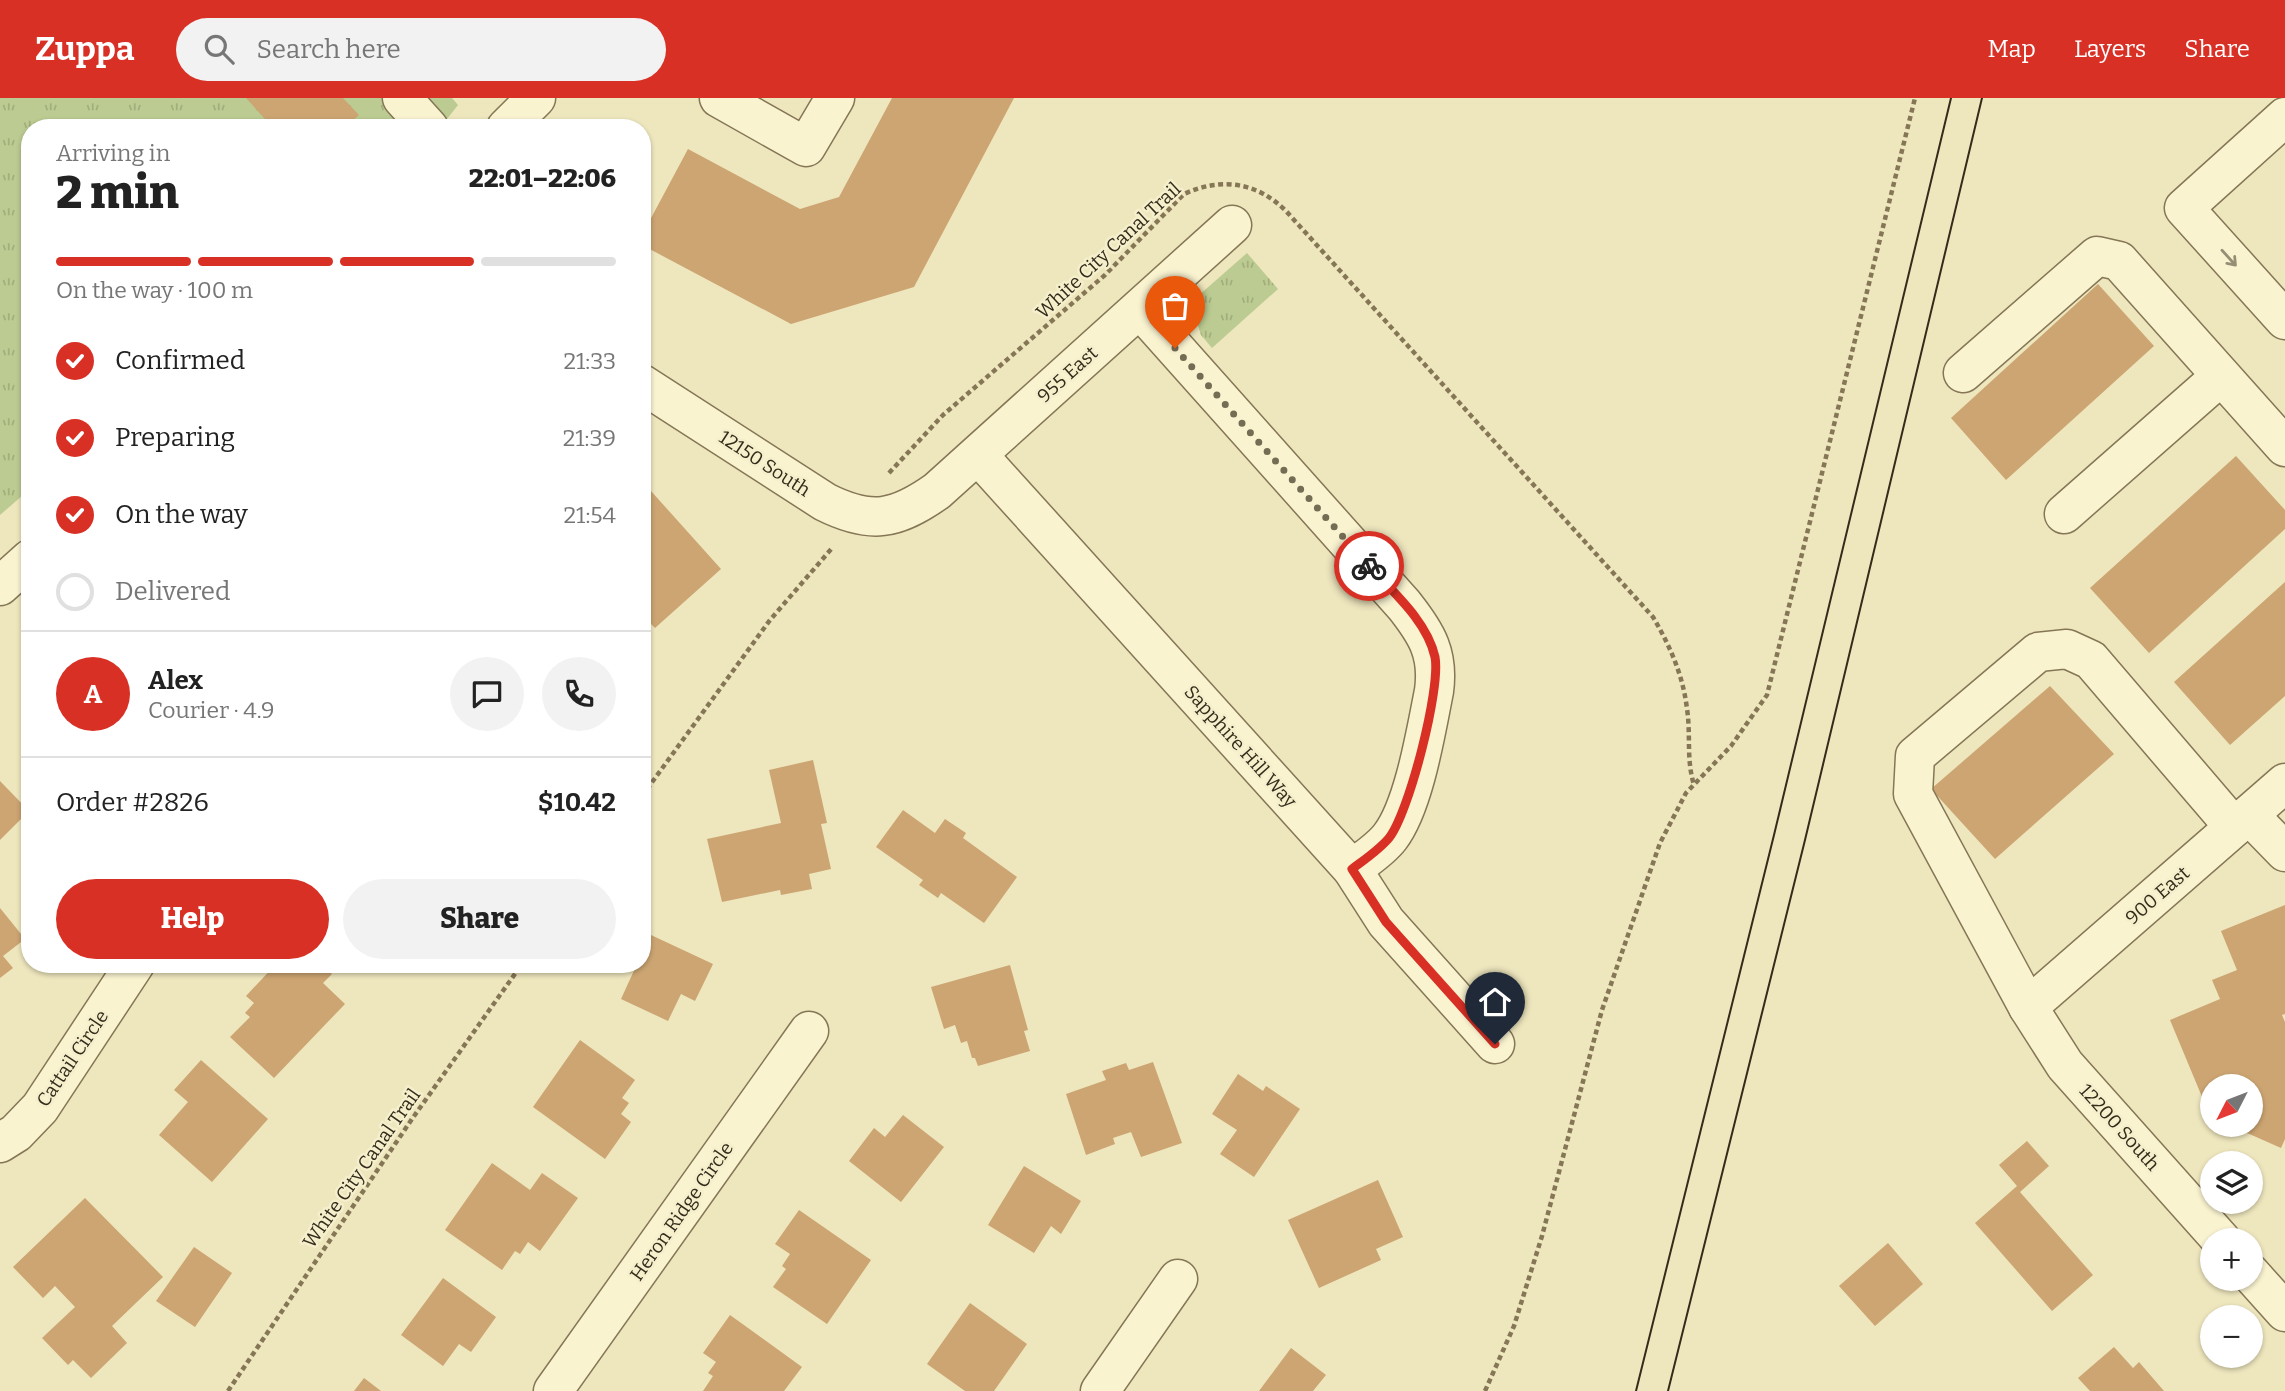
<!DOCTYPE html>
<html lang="en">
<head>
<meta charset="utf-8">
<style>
  body { margin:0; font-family:Bitter,serif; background:#f2f2f2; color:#222; height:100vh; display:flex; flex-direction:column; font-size:26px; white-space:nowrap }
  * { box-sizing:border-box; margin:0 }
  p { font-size:23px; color:#767676 }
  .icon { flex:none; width:38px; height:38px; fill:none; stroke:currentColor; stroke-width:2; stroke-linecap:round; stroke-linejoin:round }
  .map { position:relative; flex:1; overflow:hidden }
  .drawer { position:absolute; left:21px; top:21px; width:630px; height:854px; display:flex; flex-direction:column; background:#fff; border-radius:28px; box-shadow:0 2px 5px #0004 }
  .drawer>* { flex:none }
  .needle { width:46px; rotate:228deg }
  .buttons { position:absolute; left:2200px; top:976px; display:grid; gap:14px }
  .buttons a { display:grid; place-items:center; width:63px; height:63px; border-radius:50%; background:#fff; box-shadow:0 2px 5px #0004; font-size:35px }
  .pin { position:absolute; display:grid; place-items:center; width:60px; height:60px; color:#fff; margin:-72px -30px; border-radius:50% 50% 50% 0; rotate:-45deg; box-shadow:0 0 7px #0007 }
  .pin .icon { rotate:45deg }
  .courier { position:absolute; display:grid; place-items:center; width:70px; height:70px; margin:-35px; border:5px solid #d93025; border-radius:50%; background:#fff; color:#222; box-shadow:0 2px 9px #0007 }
  .headline em { font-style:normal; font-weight:800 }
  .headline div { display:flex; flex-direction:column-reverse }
  .headline { display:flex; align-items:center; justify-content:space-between; height:119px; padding:0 35px }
  h1 { font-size:46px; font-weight:800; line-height:52px }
  .bar { display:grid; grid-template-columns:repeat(4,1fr); gap:10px 7px; align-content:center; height:84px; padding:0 35px }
  .bar i { height:9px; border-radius:5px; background:#e0e0e0 }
  .bar .active { background:#d93025 }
  .bar p { grid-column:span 4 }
  .line { display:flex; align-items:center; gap:18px; padding:0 35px; border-top:2px solid #e0e0e0 }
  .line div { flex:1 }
  .round { display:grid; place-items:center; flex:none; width:74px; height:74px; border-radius:37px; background:#f2f2f2 }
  ol { padding:0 35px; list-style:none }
  li { display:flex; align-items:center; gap:21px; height:77px }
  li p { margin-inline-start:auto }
  li .icon { padding:7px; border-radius:50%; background:#d93025; color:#fff; stroke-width:4 }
  li:last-child { color:#767676 }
  li i { width:38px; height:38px; border:4px solid #e0e0e0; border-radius:50% }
  .button { display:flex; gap:14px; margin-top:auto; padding:14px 35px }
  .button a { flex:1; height:80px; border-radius:42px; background:#d93025; color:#fff; font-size:28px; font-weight:800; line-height:80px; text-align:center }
  .button a+a { background:#f2f2f2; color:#222 }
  header { display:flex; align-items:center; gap:42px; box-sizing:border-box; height:98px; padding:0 35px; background:#d93025; color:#fff }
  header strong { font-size:33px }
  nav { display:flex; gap:38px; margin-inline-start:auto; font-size:24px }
  .search { width:490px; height:63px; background:#f2f2f2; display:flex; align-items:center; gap:18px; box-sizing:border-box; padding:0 24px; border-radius:38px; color:#767676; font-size:26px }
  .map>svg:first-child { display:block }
</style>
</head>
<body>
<header>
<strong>Zuppa</strong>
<div class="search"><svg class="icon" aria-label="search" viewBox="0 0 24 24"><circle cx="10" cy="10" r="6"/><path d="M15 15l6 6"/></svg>Search here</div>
<nav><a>Map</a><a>Layers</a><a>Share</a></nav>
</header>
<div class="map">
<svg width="2285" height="1293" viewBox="0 0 2285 1293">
  <defs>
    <pattern id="park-tufts" width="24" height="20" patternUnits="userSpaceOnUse" patternTransform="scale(1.75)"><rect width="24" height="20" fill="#bccb91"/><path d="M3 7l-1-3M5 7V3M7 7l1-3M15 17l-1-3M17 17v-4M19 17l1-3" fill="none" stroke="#a2ae7c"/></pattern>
  </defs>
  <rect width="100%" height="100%" fill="#eee6bd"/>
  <!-- park -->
  <g fill="url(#park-tufts)">
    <path d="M0 0H452L458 7 440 30H30V391L0 417Z"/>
    <path d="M1247 155 1278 191 1212 250 1201 237 1193 212 1198 198Z"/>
  </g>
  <!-- building -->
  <g fill="#cca572">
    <path d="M246 0H343L359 17 345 30H273Z"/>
    <path d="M892 0H1014L914 189 791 226 642 147V137L688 51 800 111 839 99Z"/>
    <path d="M2098 186 2154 248 2006 382 1951 320Z"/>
    <path d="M2236 358 2285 412V431L2149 555 2090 490Z"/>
    <path d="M642 383 721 471 655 530 642 517Z"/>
    <path d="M2285 484V598L2230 647 2174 584Z"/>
    <path d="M2050 588 2114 656 1995 761 1931 691Z"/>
    <path d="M813 662 827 725 821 726 831 771 809 776 812 791 781 797 780 792 722 804 707 741 781 725 769 672Z"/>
    <path d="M0 683 29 713 0 742Z"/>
    <path d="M903 712 935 735 945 721 966 735 963 740 1017 779 984 825 941 795 938 800 919 787 923 782 876 749Z"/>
    <path d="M2285 807V916L2282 917 2285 924V1041L2281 1050 2229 1027H2250V989H2212V1009L2205 1006 2170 922 2220 901 2212 882 2237 872 2221 833Z"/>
    <path d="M0 810 25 841 3 858 13 870 0 880Z"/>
    <path d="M651 837 713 866 695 903 681 896 668 923 621 901 637 866H642V856Z"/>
    <path d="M276 866H322L332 876 323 885 345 906 274 980 230 939 250 919 245 915 254 905 246 898Z"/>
    <path d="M1010 867 1028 932 1024 933 1030 953 978 968 975 960H972L967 943 961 945 955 927 944 931 931 889Z"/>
    <path d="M580 942 635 982 622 1000 629 1005 621 1016 631 1024 605 1061 533 1009Z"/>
    <path d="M201 962 268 1021 212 1084 159 1037 188 1004 174 992Z"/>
    <path d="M1153 964 1182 1045 1141 1059 1131 1034 1113 1040 1115 1046 1086 1057 1066 996 1106 982 1102 973 1126 965 1129 972Z"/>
    <path d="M1238 976 1263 993 1266 988 1300 1011 1254 1079 1220 1056 1237 1032 1212 1016Z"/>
    <path d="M903 1017 944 1049 901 1104 849 1063 874 1030 885 1039Z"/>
    <path d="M2027 1043 2049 1068 2020 1094 2093 1177 2052 1213 1975 1125 2017 1088 1999 1067Z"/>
    <path d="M492 1065 530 1092 542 1075 578 1100 540 1153 528 1144 520 1156 515 1153 502 1172 445 1132Z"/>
    <path d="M1024 1068 1081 1103 1061 1136 1051 1128 1034 1155 988 1127Z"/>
    <path d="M1378 1082 1403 1139 1376 1151 1381 1162 1319 1190 1288 1122Z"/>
    <path d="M85 1100 163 1179 112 1228 127 1245 91 1280 73 1262 68 1267 42 1240 75 1209 55 1188 43 1200 13 1169Z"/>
    <path d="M799 1112 871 1162 827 1226 773 1189 786 1171 782 1168 790 1156 775 1146Z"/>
    <path d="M1888 1145 1923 1186 1875 1228 1839 1188Z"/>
    <path d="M194 1149 232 1175 195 1229 156 1203Z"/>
    <path d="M443 1180 496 1219 471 1254 459 1246 443 1268 401 1237Z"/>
    <path d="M970 1205 1027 1246 994 1293H965L927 1266Z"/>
    <path d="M730 1217 802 1269 784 1293H703L713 1278 708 1275 716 1264 703 1255Z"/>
    <path d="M2114 1249 2133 1270 2139 1264 2164 1293H2090L2078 1280Z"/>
    <path d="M1291 1250 1326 1277 1313 1293H1259Z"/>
    <path d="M364 1280 381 1293H354Z"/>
  </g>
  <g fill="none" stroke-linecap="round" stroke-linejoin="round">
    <!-- minor casing -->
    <g stroke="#857656" stroke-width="41">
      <g id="minor">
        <path d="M402 0 429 30"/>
        <path d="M719 0 806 49 835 0"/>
        <path d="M2285 19 2184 110 2285 222"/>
        <path d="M506 30 536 0"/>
        <path d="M1140 211 1404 507C1427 536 1439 556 1434 593 1426 633 1414 708 1390 739 1380 752 1364 762 1352 771"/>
        <path d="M1963 275 2097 158 2119 163 2285 349"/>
        <path d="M642 286 825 404C871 427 896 422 937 393L1232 127"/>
        <path d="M978 357 1352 771 1386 824 1495 946"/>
        <path d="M2064 416 2221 278"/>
        <path d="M0 488 30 461"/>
        <path d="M2249 717 2285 754"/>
        <path d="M2028 909 2285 685"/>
        <path d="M0 1045 16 1035 40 1010 135 866"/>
        <path d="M2222 1143 2065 967 2028 909 1913 696 1915 658 2038 554 2067 551 2091 562 2234 729"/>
        <path d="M2250 1175 2285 1214"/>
        <path d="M553 1293 809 933"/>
        <path d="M1100 1293 1178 1181"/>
      </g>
    </g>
    <!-- path -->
    <g stroke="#857656" stroke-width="4.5" stroke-dasharray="5 3.5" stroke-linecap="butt">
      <path d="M889 375 943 317 1105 177 1184 96C1221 79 1257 84 1286 113L1653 519C1670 548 1683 577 1687 611 1691 637 1686 661 1694 687"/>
      <path d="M642 698 770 522 833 449"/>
      <path d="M228 1293 412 1021 522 866"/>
      <path d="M1485 1293 1514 1228 1542 1138 1602 912 1660 745 1686 695 1731 648 1767 597 1915 0"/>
    </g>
    <!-- minor -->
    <use href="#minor" stroke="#f9f3d0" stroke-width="38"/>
    <!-- tram -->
    <g stroke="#342b1b" stroke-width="2">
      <path d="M1636 1293 1774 737 1951 0"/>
      <path d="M1668 1293 1805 742 1982 0"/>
    </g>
  </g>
  <!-- one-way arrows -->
  <defs><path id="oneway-shaft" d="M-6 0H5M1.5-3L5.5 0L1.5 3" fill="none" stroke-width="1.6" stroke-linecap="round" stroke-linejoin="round" transform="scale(1.75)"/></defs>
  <use stroke="#968f76" href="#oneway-shaft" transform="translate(2229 160) rotate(48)"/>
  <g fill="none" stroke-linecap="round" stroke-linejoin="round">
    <!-- done -->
    <path stroke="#756c54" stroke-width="7" stroke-dasharray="0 12.6" d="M1175 250 1369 468"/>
    <!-- route -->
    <path stroke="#d93025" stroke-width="9" d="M1369 468C1393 494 1427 523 1435 559 1441 590 1409 715 1389 740 1379 752 1364 762 1352 771L1386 824 1495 946"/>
  </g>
  <g text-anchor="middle" stroke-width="5" stroke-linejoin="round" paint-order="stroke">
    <!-- street labels -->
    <g font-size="19" fill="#342b1b" stroke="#f5efcc">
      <text transform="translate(1108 152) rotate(-43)" y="7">White City Canal Trail</text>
      <text transform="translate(1067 276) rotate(-42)" y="7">955 East</text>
      <text transform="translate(765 365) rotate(33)" y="7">12150 South</text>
      <text transform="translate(1241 648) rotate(48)" y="7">Sapphire Hill Way</text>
      <text transform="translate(2157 797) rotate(-41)" y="7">900 East</text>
      <text transform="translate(72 960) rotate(-56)" y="7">Cattail Circle</text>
      <text transform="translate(2120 1029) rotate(48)" y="7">12200 South</text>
      <text transform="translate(361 1070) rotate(-55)" y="7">White City Canal Trail</text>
      <text transform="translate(681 1113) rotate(-55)" y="7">Heron Ridge Circle</text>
    </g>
  </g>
</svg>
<div class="buttons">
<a><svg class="needle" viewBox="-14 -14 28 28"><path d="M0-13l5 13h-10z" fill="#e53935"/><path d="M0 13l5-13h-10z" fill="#767676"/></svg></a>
<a><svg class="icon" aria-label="layers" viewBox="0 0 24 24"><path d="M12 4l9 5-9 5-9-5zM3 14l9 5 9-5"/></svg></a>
<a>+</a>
<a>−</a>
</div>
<div class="pin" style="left:1175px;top:250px;background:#ea580c"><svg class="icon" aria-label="bag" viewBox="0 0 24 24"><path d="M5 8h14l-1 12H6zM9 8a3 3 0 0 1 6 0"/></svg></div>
<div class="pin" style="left:1495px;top:946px;background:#1f2937"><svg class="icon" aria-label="home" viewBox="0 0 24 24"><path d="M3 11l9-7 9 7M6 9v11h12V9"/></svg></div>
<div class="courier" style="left:1369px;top:468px"><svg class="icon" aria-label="bike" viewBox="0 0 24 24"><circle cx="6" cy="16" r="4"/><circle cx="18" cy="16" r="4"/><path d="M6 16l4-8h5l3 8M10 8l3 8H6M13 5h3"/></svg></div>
<section class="drawer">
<div class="headline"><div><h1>2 min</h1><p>Arriving in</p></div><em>22:01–22:06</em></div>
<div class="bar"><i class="active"></i><i class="active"></i><i class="active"></i><i></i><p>On the way · 100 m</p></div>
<ol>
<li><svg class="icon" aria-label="check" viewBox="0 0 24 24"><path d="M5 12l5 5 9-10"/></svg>Confirmed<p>21:33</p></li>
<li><svg class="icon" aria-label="check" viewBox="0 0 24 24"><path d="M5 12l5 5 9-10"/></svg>Preparing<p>21:39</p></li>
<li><svg class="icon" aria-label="check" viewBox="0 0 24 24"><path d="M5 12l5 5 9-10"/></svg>On the way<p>21:54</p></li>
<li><i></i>Delivered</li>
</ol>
<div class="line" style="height:126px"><b class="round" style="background:#d93025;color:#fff">A</b><div><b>Alex</b><p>Courier · 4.9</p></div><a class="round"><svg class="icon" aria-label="chat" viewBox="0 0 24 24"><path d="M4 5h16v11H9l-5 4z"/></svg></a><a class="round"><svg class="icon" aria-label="phone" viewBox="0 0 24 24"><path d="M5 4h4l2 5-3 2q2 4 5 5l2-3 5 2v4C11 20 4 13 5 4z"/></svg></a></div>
<div class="line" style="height:91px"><div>Order #2826</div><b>$10.42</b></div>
<div class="button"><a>Help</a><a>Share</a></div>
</section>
</div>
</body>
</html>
